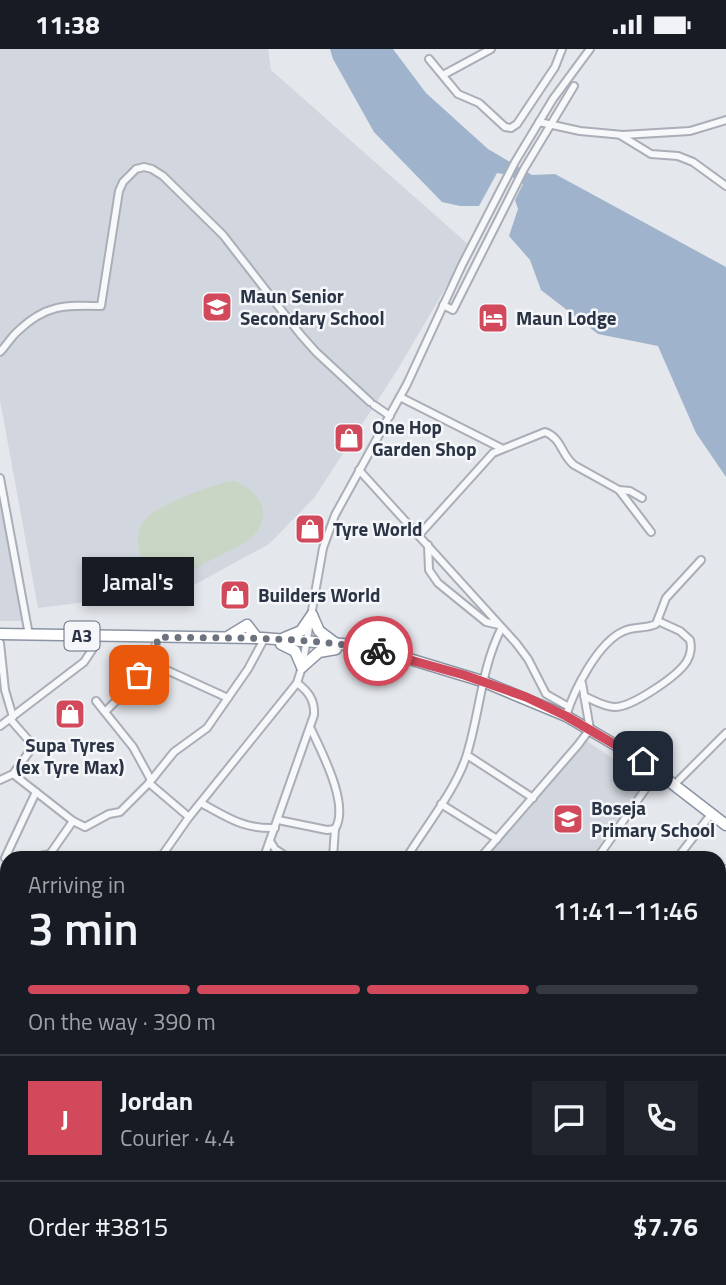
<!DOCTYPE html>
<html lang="en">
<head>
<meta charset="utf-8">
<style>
  body { margin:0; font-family:"Titillium Web",sans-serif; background:#20242c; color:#f1f3f6; height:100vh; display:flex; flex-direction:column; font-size:26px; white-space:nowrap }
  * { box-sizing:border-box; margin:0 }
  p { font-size:23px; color:#9ea1a6 }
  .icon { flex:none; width:38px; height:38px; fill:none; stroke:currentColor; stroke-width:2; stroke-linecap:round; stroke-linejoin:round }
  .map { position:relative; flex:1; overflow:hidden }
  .side { position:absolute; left:0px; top:802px; width:726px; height:436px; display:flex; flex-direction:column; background:#171b24; border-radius:21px 21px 0 0; box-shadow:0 4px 10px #0003 }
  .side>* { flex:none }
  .pin { position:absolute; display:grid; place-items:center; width:60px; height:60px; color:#fff; margin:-30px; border-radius:14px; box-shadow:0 4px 10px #0006 }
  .courier { position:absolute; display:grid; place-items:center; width:70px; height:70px; margin:-35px; border:5px solid #d1495b; border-radius:50%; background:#fff; color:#222; box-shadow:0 2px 9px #0007 }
  .bubble { position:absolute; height:49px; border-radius:0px; background:#171b24; box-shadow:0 4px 10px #0003; font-size:23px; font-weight:600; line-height:49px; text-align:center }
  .summary em { font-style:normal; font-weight:600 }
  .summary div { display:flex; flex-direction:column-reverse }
  .summary { display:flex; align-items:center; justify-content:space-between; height:119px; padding:0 28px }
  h1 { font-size:46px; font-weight:600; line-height:52px }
  .bar { display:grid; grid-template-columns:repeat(4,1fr); gap:10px 7px; align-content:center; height:84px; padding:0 28px }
  .bar i { height:9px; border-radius:5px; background:#363941 }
  .bar .active { background:#d1495b }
  .bar p { grid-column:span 4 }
  .line { display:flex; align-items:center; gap:18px; padding:0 28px; border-top:2px solid #363941 }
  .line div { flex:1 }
  .round { display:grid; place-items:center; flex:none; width:74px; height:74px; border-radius:0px; background:#20242c }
  .status { display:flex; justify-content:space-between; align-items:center; height:49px; padding:0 35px; background:#171b24; direction:ltr }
  .status svg { height:19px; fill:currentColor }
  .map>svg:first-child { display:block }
</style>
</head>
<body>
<div class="status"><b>11:38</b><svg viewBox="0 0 49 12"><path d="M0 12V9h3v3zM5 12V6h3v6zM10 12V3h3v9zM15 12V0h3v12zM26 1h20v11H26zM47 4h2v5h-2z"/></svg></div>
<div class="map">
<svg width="726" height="1236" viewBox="0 0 726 1236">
  <rect width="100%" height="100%" fill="#e4e7ec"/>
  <!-- built -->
  <g fill="#d2d6de">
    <path d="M0 0H268L271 21 470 197 398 320 314 449 269 495 185 541 38 559 0 351Z"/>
    <path d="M0 446 22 572H0Z"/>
    <path d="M585 691 646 731 594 808H484Z"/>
  </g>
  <!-- green -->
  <path fill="#c9d6c5" d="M235 432C255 440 273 460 257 482 249 495 230 501 217 508 201 516 185 527 167 526 156 525 147 519 142 509 136 496 136 479 147 469 161 455 217 433 235 432Z"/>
  <!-- water -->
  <path fill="#9fb4cc" d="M330 0H393L426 44 488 100 532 126 555 125 726 218V428L696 384 658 297 598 285 541 241 530 211 509 187 518 160 515 151 523 135 509 126 497 124 479 157H460L442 153 374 83 333 10Z"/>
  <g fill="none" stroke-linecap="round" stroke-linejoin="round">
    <!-- minor casing -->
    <g stroke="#a9aeb7" stroke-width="10">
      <g id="minor">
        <path d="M429 10 458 45 479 54 505 78 511 79 517 75 555 18 562 0"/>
        <path d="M443 26 491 0"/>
        <path d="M539 73 580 82 623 86 690 82 726 71"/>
        <path d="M620 86 651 105 678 107 693 113 726 137"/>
        <path d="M443 256 453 261 524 120 574 37"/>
        <path d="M0 303C6 297 11 288 18 282 46 255 66 256 101 257L119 142 123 133 136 120 144 118 152 120 163 127 223 186 300 285 316 303 370 353"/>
        <path d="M400 348 501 399"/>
        <path d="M374 356 390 367"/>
        <path d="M359 421 516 594 528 610 546 645 569 658"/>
        <path d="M0 429 29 586"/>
        <path d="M619 441 630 442 642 449"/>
        <path d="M419 486 493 404 545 383C562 389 561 406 574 416L619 441 651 483"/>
        <path d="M428 496 429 521 438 534 486 573 499 576"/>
        <path d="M0 594 5 641 13 668"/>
        <path d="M149 613 228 649"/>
        <path d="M584 647C593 651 604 658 615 658 632 658 678 627 687 612 691 605 692 599 690 591L680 582 658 572"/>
        <path d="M96 652 133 698 151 731"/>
        <path d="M105 663C125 642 154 619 157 588"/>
        <path d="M566 667C574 641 598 593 624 582 635 577 646 580 656 575L666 549 701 511"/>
        <path d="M10 670 31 694 29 703 13 725 73 772 85 778 109 765 120 763 149 734 174 703 207 679 248 620 262 594"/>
        <path d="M0 677 84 613 92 601 93 587"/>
        <path d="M467 706 533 749"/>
        <path d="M0 731 13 725"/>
        <path d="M149 734 189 768"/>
        <path d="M675 735 726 684"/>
        <path d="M201 754C229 769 243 780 275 779"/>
        <path d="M441 755 497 790"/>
        <path d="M278 771 327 781 335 780C350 756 322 704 311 680"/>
        <path d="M270 792 275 800 287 808"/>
        <path d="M35 808 50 805 73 772"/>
        <path d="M161 808 189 768 297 634 302 618 323 499 335 466 407 335 462 216 515 113 553 50 590 0"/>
        <path d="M264 808 314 666C315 651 308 642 297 634"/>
        <path d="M333 808 335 780"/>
        <path d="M407 808C426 777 457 739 467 705 480 663 481 620 501 580"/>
        <path d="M481 808 578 696 590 680 582 634"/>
        <path d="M598 808 658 722"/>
        <path d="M678 808 712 764"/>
        <path d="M5 809 36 743"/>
        <path d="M719 829 726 820"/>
        <path d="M0 850 7 840"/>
        <path d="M0 854 7 860"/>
        <path d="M0 947 7 948"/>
        <path d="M719 959 726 935"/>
        <path d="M0 1008 7 1002"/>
        <path d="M719 1039 726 1044"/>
        <path d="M719 1116 726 1111"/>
        <path d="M0 1133 7 1137"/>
        <path d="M0 1210 7 1196"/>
        <path d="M450 1230 455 1236"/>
        <path d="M641 1230 649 1236"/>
        <path d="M49 1236 51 1230"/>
        <path d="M130 1236 131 1230"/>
        <path d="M253 1236 256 1230"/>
        <path d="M322 1236 323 1230"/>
        <path d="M393 1236 398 1230"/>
        <path d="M460 1236 465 1230"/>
        <path d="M560 1236 564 1230"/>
      </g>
    </g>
    <!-- highway casing -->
    <g stroke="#8b94a3" stroke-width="13">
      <g id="highway">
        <path d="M312 566 319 582 335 594"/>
        <path d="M0 585 262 589 342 595 393 605 482 632 566 667 643 712 726 776"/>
        <path d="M229 587 247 576 257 589"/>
        <path d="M284 589 301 582 312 566"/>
        <path d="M281 595 295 602 302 618"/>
        <path d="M302 618 319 603 336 600"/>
      </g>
    </g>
    <!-- minor -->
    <use href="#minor" stroke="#f7f8fa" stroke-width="6"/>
    <!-- highway -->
    <use href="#highway" stroke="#fff" stroke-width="10"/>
  </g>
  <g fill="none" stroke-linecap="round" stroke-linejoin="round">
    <!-- done -->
    <path stroke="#6c737f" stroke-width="7" stroke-dasharray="0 12.6" d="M139 626 156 598 158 588C231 590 305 586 378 602"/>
    <!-- route -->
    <path stroke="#d1495b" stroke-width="9" d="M378 602 464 626 526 648 566 667 643 712"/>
  </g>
  <!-- icons -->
  <defs>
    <g id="school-square" transform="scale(1.575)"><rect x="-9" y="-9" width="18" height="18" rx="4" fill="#d1495b" stroke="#f4f6f9"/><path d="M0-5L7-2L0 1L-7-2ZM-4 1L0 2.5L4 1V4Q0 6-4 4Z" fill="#fff"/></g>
    <g id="hotel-square" transform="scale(1.575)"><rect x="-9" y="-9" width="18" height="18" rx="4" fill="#d1495b" stroke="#f4f6f9"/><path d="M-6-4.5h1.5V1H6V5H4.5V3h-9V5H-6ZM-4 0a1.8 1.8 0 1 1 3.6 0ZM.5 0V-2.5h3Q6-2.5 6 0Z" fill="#fff"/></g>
    <g id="shop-square" transform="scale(1.575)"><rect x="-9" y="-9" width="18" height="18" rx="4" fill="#d1495b" stroke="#f4f6f9"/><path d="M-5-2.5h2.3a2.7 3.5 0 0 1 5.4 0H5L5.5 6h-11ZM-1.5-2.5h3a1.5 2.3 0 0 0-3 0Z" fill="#fff"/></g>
  </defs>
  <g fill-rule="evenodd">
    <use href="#school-square" x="217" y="258"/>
    <use href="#hotel-square" x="493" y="269"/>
    <use href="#shop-square" x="349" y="389"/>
    <use href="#shop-square" x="310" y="480"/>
    <use href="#shop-square" x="235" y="546"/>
    <use href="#shop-square" x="70" y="665"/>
    <use href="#school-square" x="568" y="770"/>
  </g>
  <g text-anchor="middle" stroke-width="5" stroke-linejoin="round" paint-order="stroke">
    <!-- shield labels -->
    <rect fill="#f4f6f9" stroke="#676e7b" stroke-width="2" x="64.5" y="572.5" width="35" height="29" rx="5"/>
    <g font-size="18" font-weight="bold" fill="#2b3445">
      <text x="82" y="593">A3</text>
    </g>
    <!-- poi labels -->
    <g font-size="19" font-weight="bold" fill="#2b3445" stroke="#f4f6f9" text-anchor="start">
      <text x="240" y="254">Maun Senior<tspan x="240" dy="22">Secondary School</tspan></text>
      <text x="516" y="276">Maun Lodge</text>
      <text x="372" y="385">One Hop<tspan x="372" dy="22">Garden Shop</tspan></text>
      <text x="333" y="487">Tyre World</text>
      <text x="258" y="553">Builders World</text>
      <text x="70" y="703" text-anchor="middle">Supa Tyres<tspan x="70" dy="22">(ex Tyre Max)</tspan></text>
      <text x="591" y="766">Boseja<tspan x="591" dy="22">Primary School</tspan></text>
    </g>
  </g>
</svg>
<div class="pin" style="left:139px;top:626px;background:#ea580c"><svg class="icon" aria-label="bag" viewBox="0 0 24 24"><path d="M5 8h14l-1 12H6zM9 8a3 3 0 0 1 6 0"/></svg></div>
<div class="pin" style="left:643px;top:712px;background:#1f2937"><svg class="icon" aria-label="home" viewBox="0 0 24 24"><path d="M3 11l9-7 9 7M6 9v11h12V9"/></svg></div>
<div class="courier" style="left:378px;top:602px"><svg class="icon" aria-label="bike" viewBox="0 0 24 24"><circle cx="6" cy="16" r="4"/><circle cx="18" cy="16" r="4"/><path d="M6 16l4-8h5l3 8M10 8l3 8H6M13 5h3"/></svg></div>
<div class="bubble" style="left:82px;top:508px;width:112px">Jamal's</div>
<section class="side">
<div class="summary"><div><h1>3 min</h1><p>Arriving in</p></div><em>11:41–11:46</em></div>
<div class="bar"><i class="active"></i><i class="active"></i><i class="active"></i><i></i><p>On the way · 390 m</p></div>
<div class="line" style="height:126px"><b class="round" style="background:#d1495b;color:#fff">J</b><div><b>Jordan</b><p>Courier · 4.4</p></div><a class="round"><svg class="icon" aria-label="chat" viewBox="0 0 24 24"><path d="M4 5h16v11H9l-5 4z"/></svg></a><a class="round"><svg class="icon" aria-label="phone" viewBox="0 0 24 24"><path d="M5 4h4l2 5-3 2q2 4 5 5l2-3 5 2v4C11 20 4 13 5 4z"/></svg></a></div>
<div class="line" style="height:91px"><div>Order #3815</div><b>$7.76</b></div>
</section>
</div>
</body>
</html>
